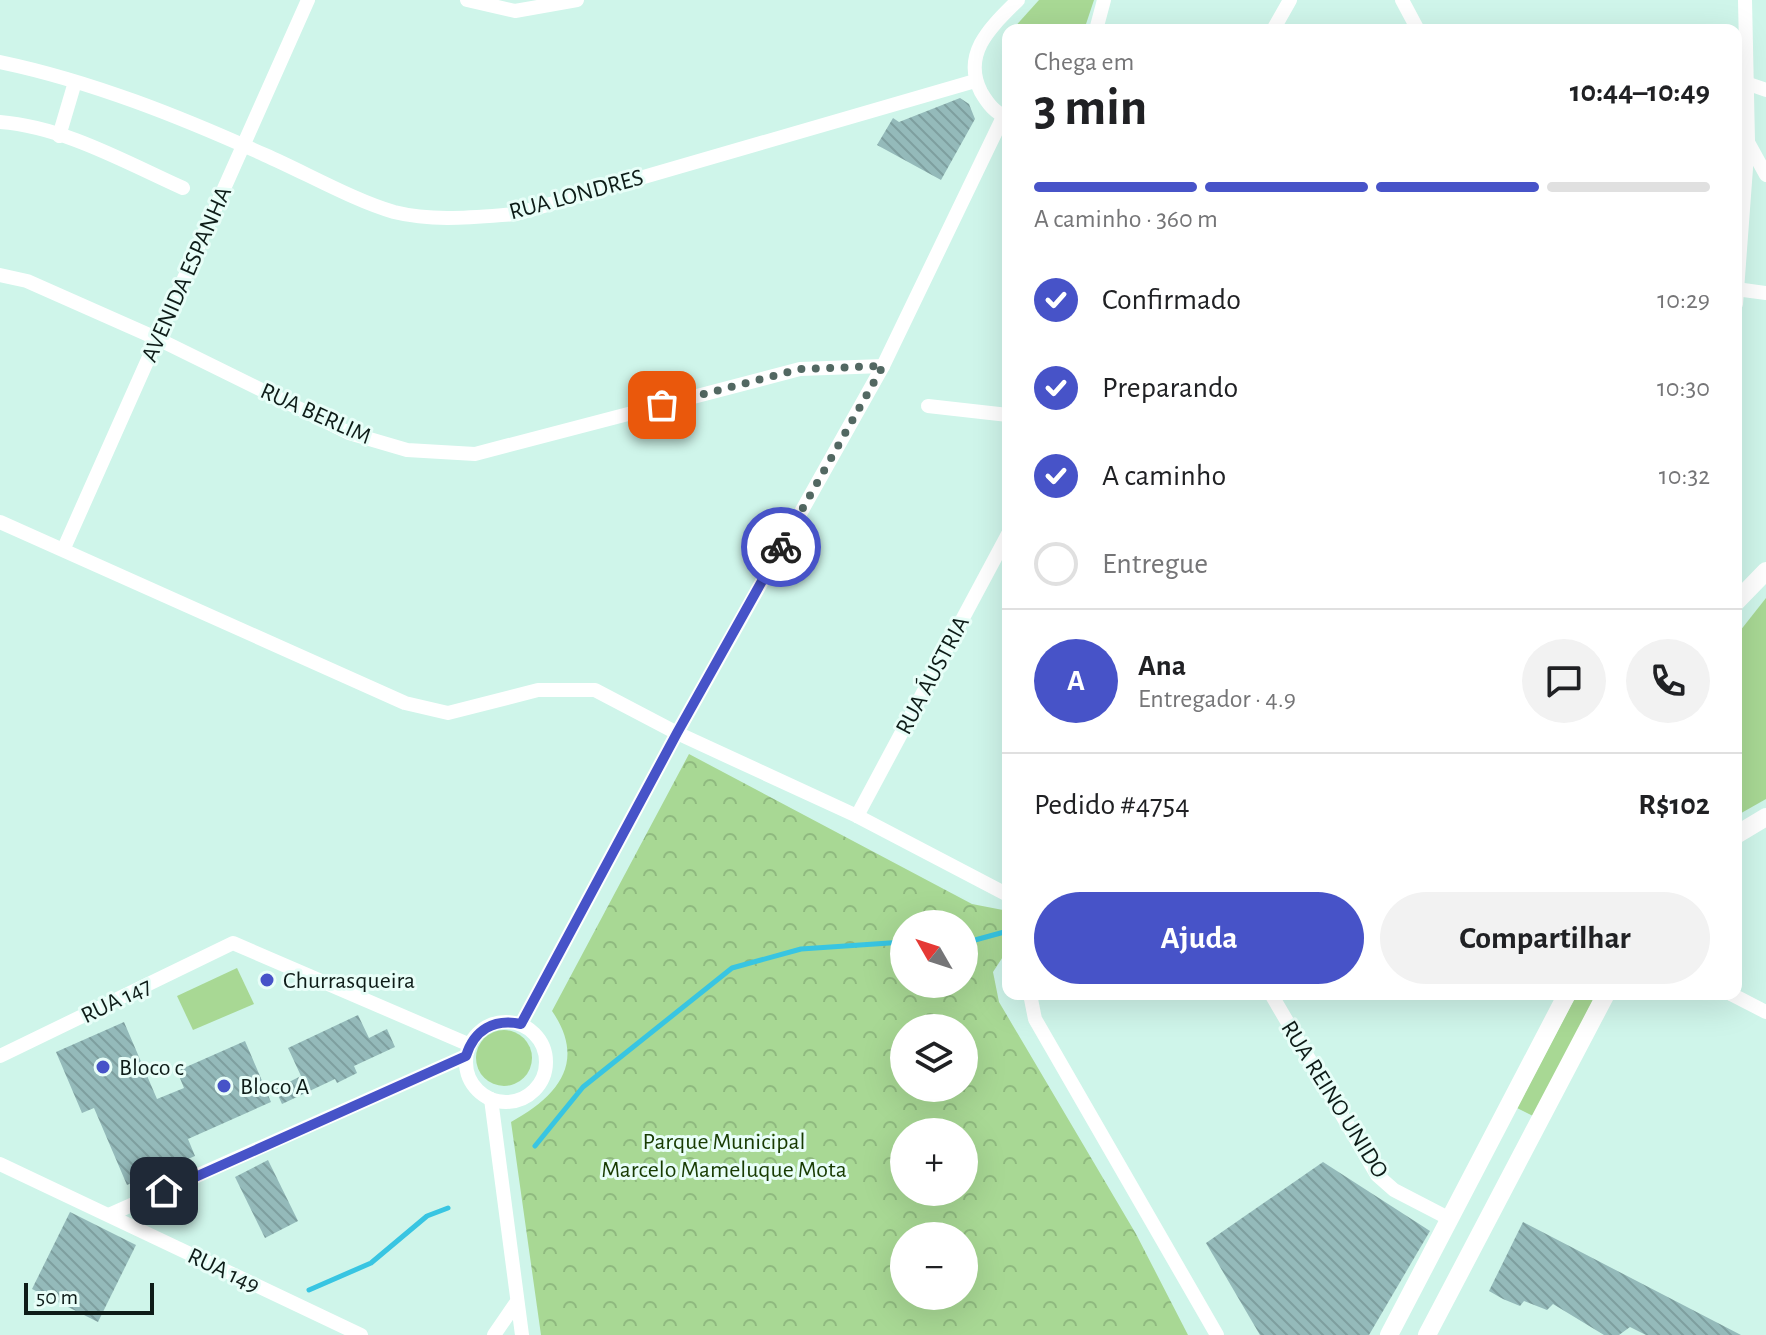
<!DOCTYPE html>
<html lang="pt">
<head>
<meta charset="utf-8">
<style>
  body { margin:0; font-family:"Alegreya Sans",sans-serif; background:#f2f2f2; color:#202124; height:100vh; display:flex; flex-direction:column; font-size:30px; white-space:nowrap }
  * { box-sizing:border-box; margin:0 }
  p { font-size:26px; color:#757577 }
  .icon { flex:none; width:44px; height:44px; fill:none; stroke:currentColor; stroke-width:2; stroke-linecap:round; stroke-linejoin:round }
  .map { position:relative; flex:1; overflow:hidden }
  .sheet { position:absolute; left:1002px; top:24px; width:740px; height:976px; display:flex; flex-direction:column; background:#fff; border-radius:16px; box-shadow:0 8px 32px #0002 }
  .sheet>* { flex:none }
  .needle { width:52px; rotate:309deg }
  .fabs { position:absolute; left:890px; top:910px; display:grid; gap:16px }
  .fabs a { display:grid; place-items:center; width:88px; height:88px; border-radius:50%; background:#fff; box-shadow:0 8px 32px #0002; font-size:40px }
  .scale { position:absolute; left:24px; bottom:20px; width:130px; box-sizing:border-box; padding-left:8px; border:4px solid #0e1c18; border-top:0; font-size:22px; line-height:28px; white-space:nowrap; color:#0e1c18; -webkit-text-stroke:6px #e8fef8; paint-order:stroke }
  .pin { position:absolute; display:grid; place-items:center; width:68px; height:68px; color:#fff; margin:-34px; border-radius:16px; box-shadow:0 4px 12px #0006 }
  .courier { position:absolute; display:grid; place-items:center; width:80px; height:80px; margin:-40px; border:6px solid #4753c8; border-radius:50%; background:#fff; color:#222; box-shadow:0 2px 10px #0007 }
  .overview em { font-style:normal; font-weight:700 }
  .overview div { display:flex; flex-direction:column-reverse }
  .overview { display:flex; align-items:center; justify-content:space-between; height:136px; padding:0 32px }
  h1 { font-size:52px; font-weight:700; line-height:60px }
  .bar { display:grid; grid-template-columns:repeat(4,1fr); gap:12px 8px; align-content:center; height:96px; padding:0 32px }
  .bar i { height:10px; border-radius:6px; background:#e0e0e0 }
  .bar .on { background:#4753c8 }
  .bar p { grid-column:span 4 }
  .line { display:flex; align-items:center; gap:20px; padding:0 32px; border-top:2px solid #e0e0e0 }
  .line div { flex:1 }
  .round { display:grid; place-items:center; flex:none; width:84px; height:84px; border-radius:42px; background:#f2f2f2 }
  ol { padding:0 32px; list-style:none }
  li { display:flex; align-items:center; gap:24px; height:88px }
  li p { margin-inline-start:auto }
  li .icon { padding:8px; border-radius:50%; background:#4753c8; color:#fff; stroke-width:4 }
  li:last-child { color:#757577 }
  li i { width:44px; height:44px; border:4px solid #e0e0e0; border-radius:50% }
  .action { display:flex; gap:16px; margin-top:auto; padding:16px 32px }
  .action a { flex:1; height:92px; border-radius:48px; background:#4753c8; color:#fff; font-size:32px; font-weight:700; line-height:92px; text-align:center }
  .action a+a { background:#f2f2f2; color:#202124 }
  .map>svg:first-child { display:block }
</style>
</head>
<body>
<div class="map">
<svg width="1766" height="1335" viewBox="0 0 1766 1335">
  <defs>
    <pattern id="forest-crowns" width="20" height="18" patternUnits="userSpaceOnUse" patternTransform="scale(2)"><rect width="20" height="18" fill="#a8d894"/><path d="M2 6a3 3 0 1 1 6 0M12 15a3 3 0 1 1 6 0" fill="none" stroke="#8fb97f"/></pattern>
    <pattern id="building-back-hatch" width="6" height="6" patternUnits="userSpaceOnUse" patternTransform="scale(2)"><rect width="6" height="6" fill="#94baba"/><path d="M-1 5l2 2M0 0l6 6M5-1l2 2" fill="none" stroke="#7e9f9f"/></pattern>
  </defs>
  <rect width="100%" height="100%" fill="#cff5ea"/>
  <!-- green -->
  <g fill="#a8d894">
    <path d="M1039 0H1094L1084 30H1012Z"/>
    <path d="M1766 598V799L1736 816V636Z"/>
    <path d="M237 968 254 1004 193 1030 177 996Z"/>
    <path d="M1577 994H1596L1535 1117 1517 1108Z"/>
    <circle cx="504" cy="1058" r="28"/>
  </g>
  <!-- forest -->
  <path fill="url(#forest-crowns)" fill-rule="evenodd" d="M689 754 972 904 1008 911V949L993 972 999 1002 1136 1234 1188 1335H541L511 1122C558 1096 587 1062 552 1011ZM904 924H964V984H904ZM904 1028H964V1088H904ZM904 1132H964V1192H904ZM904 1236H964V1296H904Z"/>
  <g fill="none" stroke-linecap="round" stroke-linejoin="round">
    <!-- stream -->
    <g stroke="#38c5e2" stroke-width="5">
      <path d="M964 943 1008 931"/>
      <path d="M535 1146 583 1087 732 968 801 949 904 942"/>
      <path d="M309 1290 371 1263 427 1216 448 1208"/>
    </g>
  </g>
  <!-- building -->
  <g fill="url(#building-back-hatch)">
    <path d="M960 98 969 104 975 119 941 180 877 145 893 118 899 122Z"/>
    <path d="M358 1015 369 1038 387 1029 395 1047 354 1066 357 1073 337 1083 335 1079 282 1104 275 1089 301 1076 288 1048Z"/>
    <path d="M124 1022 157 1099 184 1088 177 1071 245 1041 271 1102 188 1139 195 1156 127 1185 94 1108 82 1113 56 1052Z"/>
    <path d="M268 1160 298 1221 265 1238 235 1177Z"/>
    <path d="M1323 1162 1430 1231 1369 1335H1260L1206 1243Z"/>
    <path d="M70 1212 136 1245 98 1322 32 1289Z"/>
    <path d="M1523 1222 1741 1335H1646L1630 1327 1619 1335H1604L1553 1304 1547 1310 1524 1301 1520 1306 1503 1299 1489 1291Z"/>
  </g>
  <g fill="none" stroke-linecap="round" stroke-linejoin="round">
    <!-- minor -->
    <g stroke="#fff" stroke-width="14">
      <path d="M467 0 515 11 577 0"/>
      <path d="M1402 0 1418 30"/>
      <path d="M1096 30 1104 0"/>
      <path d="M1273 30 1290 0"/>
      <path d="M0 62C91 81 181 117 265 155 304 172 355 201 394 212 434 222 475 217 516 214L975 81"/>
      <path d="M1736 84 1746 83 1766 90"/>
      <path d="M1008 118C995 113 988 104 981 92 961 53 992 26 1018 0"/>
      <path d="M0 122C64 127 125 162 183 188"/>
      <path d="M59 136 75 82"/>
      <path d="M1749 144 1766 175"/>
      <path d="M0 275 27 281 158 339 349 433 407 450 475 454 800 369 883 366"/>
      <path d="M1736 289 1766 293"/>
      <path d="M1736 304 1748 141 1745 0"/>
      <path d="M928 406 1008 415"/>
      <path d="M0 522 405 703 448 713 538 690H595L677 733 857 816 1008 895"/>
      <path d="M64 548 308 0"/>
      <path d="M857 816 1008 534"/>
      <path d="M1030 994 1035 1019 1217 1335"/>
      <path d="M1271 994 1377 1175 1394 1190 1450 1219"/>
      <path d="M1731 994 1766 1012"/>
      <circle cx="506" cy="1062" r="40"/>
      <path d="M521 1024 677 733 883 366 1003 117"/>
      <path d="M0 1056 233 943 470 1045"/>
      <path d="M491 1099 522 1335"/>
      <path d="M0 1164 361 1335"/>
      <path d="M109 1215 466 1056"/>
      <path d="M494 1335 516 1303"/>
    </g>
    <!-- tertiary -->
    <g stroke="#fff" stroke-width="18">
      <path d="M1736 602 1766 571"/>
      <path d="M1736 835 1766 817"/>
      <path d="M1389 1335 1567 994"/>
      <path d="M1427 1335 1606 994"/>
    </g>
  </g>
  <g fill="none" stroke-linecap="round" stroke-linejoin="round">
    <!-- done -->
    <path stroke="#526862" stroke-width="8" stroke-dasharray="0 14.4" d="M662 405 800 369 883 366 781 547"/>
    <!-- route -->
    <path stroke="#4753c8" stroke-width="10" d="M164 1191 466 1056C474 1030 494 1018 521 1024L677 733 781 547"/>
  </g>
  <!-- markers -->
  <g fill="#4753c8" stroke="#e8fef8" stroke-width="3">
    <circle cx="267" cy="980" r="8"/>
    <circle cx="103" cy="1067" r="8"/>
    <circle cx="224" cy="1086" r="8"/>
  </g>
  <g text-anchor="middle" stroke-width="6" stroke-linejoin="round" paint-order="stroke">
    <!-- street labels -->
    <g font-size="24" fill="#0e1c18" stroke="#e8fef8">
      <text transform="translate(576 194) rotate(-15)" y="8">RUA LONDRES</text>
      <text transform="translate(186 274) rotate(-66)" y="8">AVENIDA ESPANHA</text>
      <text transform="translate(316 413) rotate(24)" y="8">RUA BERLIM</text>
      <text transform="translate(932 675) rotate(-62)" y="8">RUA ÁUSTRIA</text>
      <text transform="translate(116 1000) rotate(-26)" y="8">RUA 147</text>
      <text transform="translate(1335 1099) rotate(58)" y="8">RUA REINO UNIDO</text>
      <text transform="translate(224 1270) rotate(25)" y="8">RUA 149</text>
    </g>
    <!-- poi labels -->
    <g font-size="24" fill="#0e1c18" stroke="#e8fef8" text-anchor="start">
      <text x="283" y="988">Churrasqueira</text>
      <text x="119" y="1075">Bloco c</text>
      <text x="240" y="1094">Bloco A</text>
    </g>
    <!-- park labels -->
    <g font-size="24" fill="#183b02" stroke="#e8fef8">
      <text x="724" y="1149">Parque Municipal<tspan x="724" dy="28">Marcelo Mameluque Mota</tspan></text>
    </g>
  </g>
</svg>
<div class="fabs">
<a><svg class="needle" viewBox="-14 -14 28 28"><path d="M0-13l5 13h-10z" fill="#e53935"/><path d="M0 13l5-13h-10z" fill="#757577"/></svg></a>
<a><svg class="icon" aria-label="layers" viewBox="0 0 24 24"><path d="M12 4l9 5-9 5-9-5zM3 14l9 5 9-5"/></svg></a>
<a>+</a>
<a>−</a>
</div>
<div class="scale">50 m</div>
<div class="pin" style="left:662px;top:405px;background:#ea580c"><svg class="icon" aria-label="bag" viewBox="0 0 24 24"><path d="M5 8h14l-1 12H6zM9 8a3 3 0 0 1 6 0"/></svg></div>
<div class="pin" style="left:164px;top:1191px;background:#1f2937"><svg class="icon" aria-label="home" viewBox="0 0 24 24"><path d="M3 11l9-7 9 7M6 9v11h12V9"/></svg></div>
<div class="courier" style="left:781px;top:547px"><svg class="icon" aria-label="bike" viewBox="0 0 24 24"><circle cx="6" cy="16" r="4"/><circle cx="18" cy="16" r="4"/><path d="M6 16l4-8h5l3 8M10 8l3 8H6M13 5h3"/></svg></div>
<section class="sheet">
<div class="overview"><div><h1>3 min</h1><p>Chega em</p></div><em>10:44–10:49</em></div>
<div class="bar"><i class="on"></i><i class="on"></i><i class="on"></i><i></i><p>A caminho · 360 m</p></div>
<ol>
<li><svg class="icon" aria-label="check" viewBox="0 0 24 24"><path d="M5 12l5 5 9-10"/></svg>Confirmado<p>10:29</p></li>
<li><svg class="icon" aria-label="check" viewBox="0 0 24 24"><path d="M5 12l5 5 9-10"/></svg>Preparando<p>10:30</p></li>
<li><svg class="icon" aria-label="check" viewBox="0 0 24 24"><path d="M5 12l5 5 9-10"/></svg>A caminho<p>10:32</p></li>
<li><i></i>Entregue</li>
</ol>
<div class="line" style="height:144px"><b class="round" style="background:#4753c8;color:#fff">A</b><div><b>Ana</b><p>Entregador · 4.9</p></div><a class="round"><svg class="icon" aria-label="chat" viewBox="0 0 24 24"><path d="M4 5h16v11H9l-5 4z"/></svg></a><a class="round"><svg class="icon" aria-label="phone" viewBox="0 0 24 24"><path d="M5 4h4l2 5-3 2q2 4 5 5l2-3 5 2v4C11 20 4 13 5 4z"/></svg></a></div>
<div class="line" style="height:104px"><div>Pedido #4754</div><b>R$102</b></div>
<div class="action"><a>Ajuda</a><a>Compartilhar</a></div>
</section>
</div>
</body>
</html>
